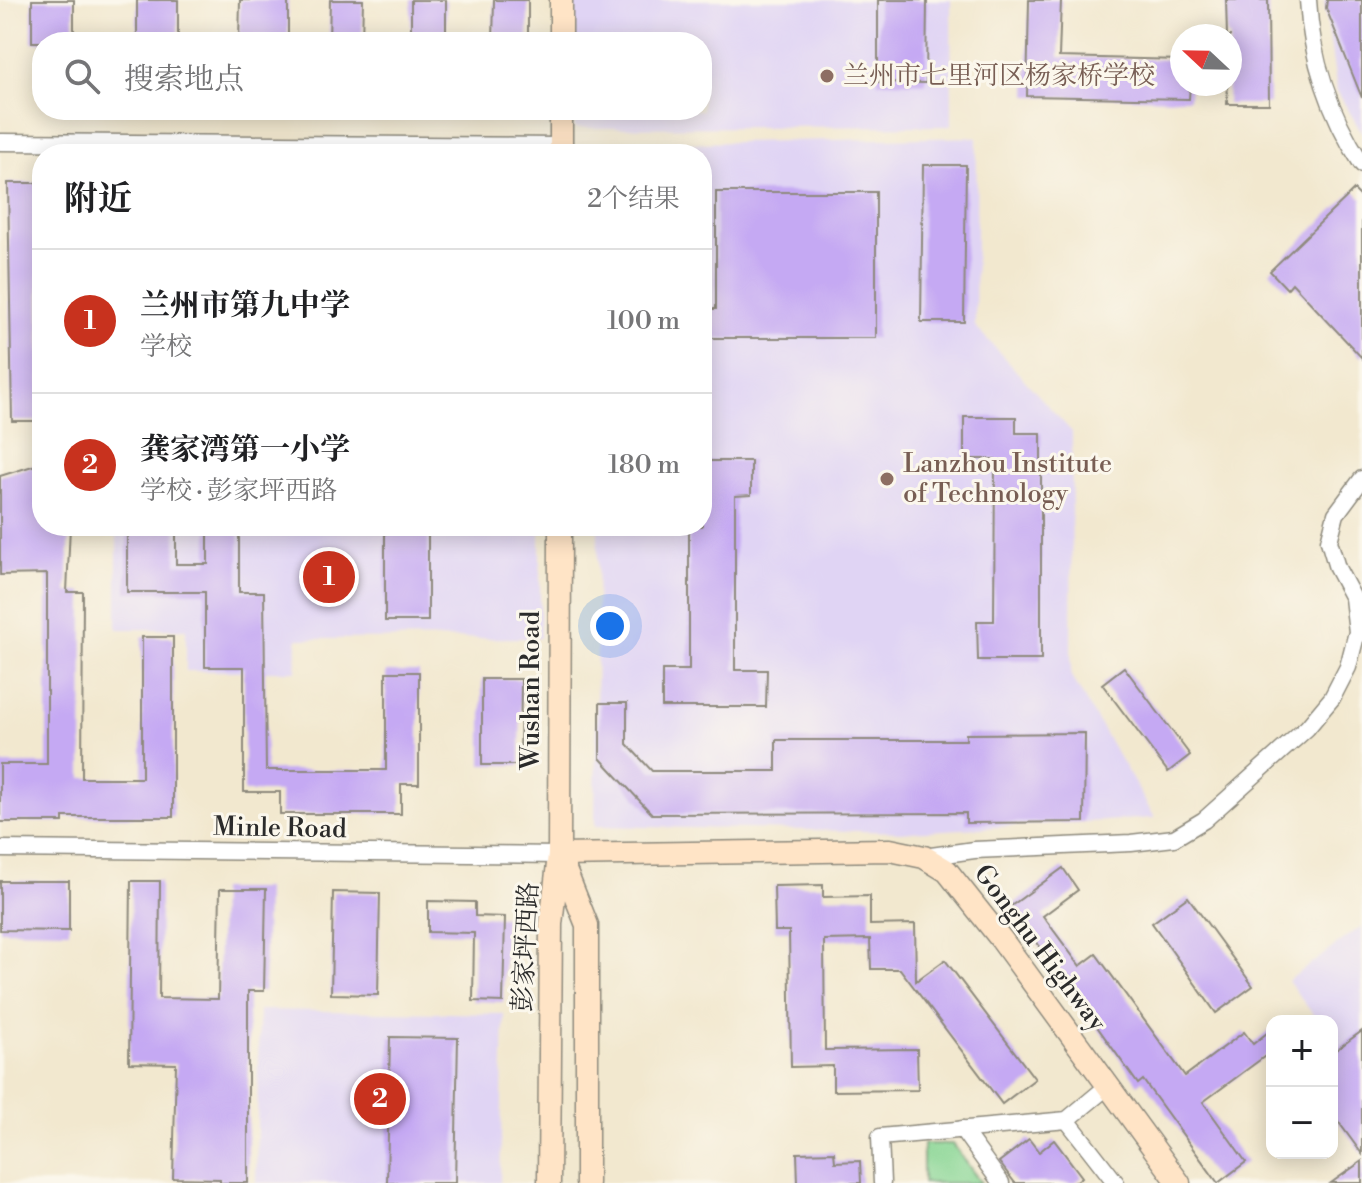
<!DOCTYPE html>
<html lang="zh">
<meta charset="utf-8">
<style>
:root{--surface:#fff;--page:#f2f2f2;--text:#202124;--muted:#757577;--line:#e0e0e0;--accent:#c8321e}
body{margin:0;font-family:"Libre Bodoni","Noto Serif SC",serif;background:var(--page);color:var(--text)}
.controls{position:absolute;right:24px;bottom:24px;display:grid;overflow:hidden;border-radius:16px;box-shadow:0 4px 20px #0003}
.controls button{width:72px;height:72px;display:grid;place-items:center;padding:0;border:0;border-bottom:2px solid var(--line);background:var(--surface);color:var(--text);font:40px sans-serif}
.compass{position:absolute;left:1170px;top:24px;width:72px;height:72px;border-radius:50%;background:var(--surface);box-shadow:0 4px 20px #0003;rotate:292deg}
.you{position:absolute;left:610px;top:626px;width:28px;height:28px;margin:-20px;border:6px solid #fff;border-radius:50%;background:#1a73e8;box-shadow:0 0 0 12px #1a73e833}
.badge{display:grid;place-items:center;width:52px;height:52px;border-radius:50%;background:var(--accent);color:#fff;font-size:26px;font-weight:700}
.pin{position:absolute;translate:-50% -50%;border:4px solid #fff;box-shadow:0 2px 8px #0006}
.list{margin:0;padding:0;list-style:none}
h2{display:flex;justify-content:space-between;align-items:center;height:104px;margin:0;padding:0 32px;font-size:34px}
h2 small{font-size:26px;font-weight:400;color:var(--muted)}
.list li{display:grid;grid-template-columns:52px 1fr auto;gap:24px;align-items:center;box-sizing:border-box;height:144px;padding:0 32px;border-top:2px solid var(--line)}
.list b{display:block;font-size:30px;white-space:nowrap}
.list p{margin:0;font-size:26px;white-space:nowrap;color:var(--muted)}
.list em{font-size:26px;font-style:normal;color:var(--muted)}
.icon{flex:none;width:44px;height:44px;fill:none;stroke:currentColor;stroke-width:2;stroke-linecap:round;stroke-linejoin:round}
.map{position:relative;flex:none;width:1362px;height:1183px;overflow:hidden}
.search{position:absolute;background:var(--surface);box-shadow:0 4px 20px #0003;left:32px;top:32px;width:680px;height:88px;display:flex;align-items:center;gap:20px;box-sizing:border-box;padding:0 28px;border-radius:32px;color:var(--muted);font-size:30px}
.panel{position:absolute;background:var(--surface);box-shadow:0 4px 20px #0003;left:32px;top:144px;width:680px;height:392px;border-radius:32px}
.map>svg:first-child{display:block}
.built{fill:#e0d4f4}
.green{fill:#89d694;stroke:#5a8060;stroke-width:2}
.building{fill:#c5a9f3}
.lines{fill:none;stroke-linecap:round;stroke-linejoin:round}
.street-casing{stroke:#8e8a7d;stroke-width:19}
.secondary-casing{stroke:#8e8a7d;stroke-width:25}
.street{stroke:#fff;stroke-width:16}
.secondary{stroke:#ffe4c6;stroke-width:22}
.education-dot{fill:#8d6e63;stroke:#fbf7ec;stroke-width:3}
.labels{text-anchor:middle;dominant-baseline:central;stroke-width:6;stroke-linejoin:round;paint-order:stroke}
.education-label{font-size:26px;fill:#785e54;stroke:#fbf7ec;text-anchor:start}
.street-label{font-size:26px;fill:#2b2b2b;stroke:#fbf7ec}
</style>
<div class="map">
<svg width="1362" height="1183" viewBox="0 0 1362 1183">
<rect width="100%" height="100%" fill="#fbf7ec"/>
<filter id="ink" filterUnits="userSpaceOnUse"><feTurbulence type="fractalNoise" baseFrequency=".0125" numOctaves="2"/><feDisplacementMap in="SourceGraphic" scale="16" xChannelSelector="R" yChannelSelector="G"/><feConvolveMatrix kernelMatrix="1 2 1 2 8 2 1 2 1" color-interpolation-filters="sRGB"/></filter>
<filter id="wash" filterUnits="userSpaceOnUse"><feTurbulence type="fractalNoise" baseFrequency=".006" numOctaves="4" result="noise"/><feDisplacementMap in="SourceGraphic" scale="32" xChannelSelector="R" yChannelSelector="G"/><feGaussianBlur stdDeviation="1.8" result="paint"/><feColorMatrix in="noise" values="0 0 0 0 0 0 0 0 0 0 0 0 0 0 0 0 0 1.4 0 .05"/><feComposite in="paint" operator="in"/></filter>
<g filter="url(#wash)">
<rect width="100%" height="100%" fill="#f2e8cf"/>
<g class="built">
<polygon points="574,0 951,0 952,126 575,128 575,110 702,110 702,42 575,42"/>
<polygon points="1324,0 1362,0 1362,133 1337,91"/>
<polygon points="977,137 975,326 1072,432 1071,676 1155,818 909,832 595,826 598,526 702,526 702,154 602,154 602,145"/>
<polygon points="117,526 540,526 540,638 297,639 296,671 186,671 186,629 117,629"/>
<polygon points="1362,926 1362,1081 1332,1040 1332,1021 1318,1021 1288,981"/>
<polygon points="259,1010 504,1014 500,1183 256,1183"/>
</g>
<polygon class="green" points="923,1144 953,1144 981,1183 923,1183"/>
<g id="blocks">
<g class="building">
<rect x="32" y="0" width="42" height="42"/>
<rect x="137" y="0" width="41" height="42"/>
<polygon points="240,0 288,0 288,42 239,42"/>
<polygon points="330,0 363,0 362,42 329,42"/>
<rect x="411" y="0" width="35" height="42"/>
<polygon points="494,0 528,0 528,42 493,42"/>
<polygon points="878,0 927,0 926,83 878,82"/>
<polygon points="1029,0 1061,0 1059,57 1182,60 1182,84 1190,84 1189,99 1027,96"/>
<polygon points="1226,0 1268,0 1269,104 1227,104 1230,36 1227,36"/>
<polygon points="1327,0 1362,0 1362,98 1326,8"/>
<polygon points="923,165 966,165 964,322 921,322"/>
<polygon points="8,183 37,183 41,421 12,421"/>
<polygon points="1354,190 1362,198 1362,358 1292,283 1287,289 1270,271"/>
<polygon points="716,192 876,192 876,338 704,338 704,309 716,309"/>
<polygon points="964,417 1016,417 1016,433 1041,433 1041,660 978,660 977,621 994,621 995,459 964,459"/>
<polygon points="702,461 751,461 751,495 735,496 735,670 767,670 766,707 662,707 662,670 689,670 689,526 702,526"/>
<polygon points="42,463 42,526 70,526 67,592 83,592 82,778 142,778 142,637 173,637 173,817 63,817 63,822 0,822 0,764 47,764 47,574 0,575 0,476"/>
<polygon points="127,526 176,526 176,564 208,564 208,526 239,526 239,592 264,592 266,770 386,770 386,672 419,672 419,784 401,784 401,814 280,814 280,792 244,792 244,667 205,667 205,592 127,592"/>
<rect x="385" y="526" width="43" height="95"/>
<polygon points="1124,667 1190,755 1168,772 1102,684"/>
<polygon points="482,679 521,679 520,765 482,765"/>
<polygon points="600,703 627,703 627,744 652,771 776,771 776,740 966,740 966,734 1085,733 1084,822 966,823 966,813 652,814 600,758"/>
<polygon points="1063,868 1078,890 1043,916 1080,966 1096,954 1185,1076 1244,1032 1253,1044 1272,1029 1272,1051 1203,1102 1246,1162 1218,1183 1143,1080 1138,1084 1011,906"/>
<polygon points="0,881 69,881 69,931 0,930"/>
<polygon points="131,881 160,881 159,998 218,999 220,889 266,889 264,991 248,991 248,1183 220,1183 220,1179 173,1178 176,1064 129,1063"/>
<polygon points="823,885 823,897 870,896 870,925 915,924 916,981 945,960 1035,1079 1002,1104 900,969 871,969 870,939 824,940 825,1050 917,1049 918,1090 833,1091 833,1066 791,1067 789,931 775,931 774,886"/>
<polygon points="333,892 380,893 378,995 331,994"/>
<polygon points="1188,897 1253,986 1216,1013 1152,923"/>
<polygon points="428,901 475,902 475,916 505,917 503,1002 473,1001 474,933 428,932"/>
<polygon points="1362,1031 1362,1154 1332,1113 1332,1053"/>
<polygon points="390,1037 458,1038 455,1183 387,1183"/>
<polygon points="1029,1139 1039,1152 1054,1140 1082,1177 1074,1183 1015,1183 999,1162"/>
<polygon points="834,1152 835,1162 860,1161 861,1183 798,1183 797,1153"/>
<polygon points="1362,1161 1362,1183 1331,1183"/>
</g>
</g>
</g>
<g filter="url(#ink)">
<use href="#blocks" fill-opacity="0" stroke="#8e8a7d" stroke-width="2"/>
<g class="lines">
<defs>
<g id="street">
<path d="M1308,0C1311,58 1330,115 1362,164"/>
<polyline points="0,142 561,146"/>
<polyline points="0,849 559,855"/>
<polyline points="924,857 974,850 1131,843 1174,838 1204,820 1307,728 1332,698 1348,667 1357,632 1353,598 1337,568 1329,541 1336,514 1362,479"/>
<polyline points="1067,1120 1116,1183"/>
<polyline points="962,1129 1001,1183"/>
<polyline points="882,1183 880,1137 1067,1120 1108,1086"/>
</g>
<g id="secondary">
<polyline points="561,0 561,42"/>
<polyline points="561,154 561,110"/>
<polyline points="559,855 890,850 924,857 947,871 1001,939 1179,1183"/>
<polyline points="561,860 587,925 587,1183"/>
<polyline points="549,1183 551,924 559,855 560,526"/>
</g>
</defs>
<use href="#street" class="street-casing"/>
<use href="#secondary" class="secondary-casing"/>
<use href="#street" class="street"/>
<use href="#secondary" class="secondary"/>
</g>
</g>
<g class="education-dot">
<circle cx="827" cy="76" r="8"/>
<circle cx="887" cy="479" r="8"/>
</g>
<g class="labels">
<g class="education-label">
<text x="843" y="76">兰州市七里河区杨家桥学校</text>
<text x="903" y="464">Lanzhou Institute<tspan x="903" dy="30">of Technology</tspan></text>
</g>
<g class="street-label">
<text transform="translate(531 690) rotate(-90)">Wushan Road</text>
<text transform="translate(280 828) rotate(1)">Minle Road</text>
<text transform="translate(526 947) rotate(-87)">彭家坪西路</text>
<text transform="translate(1040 948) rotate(53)">Gonghu Highway</text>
</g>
</g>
</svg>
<div class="controls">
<button>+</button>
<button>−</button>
</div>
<svg class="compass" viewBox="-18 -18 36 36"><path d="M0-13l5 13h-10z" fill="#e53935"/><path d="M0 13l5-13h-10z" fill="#757577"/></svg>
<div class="you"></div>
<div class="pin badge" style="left:329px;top:577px">1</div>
<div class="pin badge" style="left:380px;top:1099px">2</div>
<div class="search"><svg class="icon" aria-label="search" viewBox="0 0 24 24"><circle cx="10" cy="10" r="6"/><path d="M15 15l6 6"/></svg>搜索地点</div>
<section class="panel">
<h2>附近<small>2个结果</small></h2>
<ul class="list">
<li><span class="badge">1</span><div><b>兰州市第九中学</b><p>学校</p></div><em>100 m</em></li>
<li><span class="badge">2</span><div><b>龚家湾第一小学</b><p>学校 · 彭家坪西路</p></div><em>180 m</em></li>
</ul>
</section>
</div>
